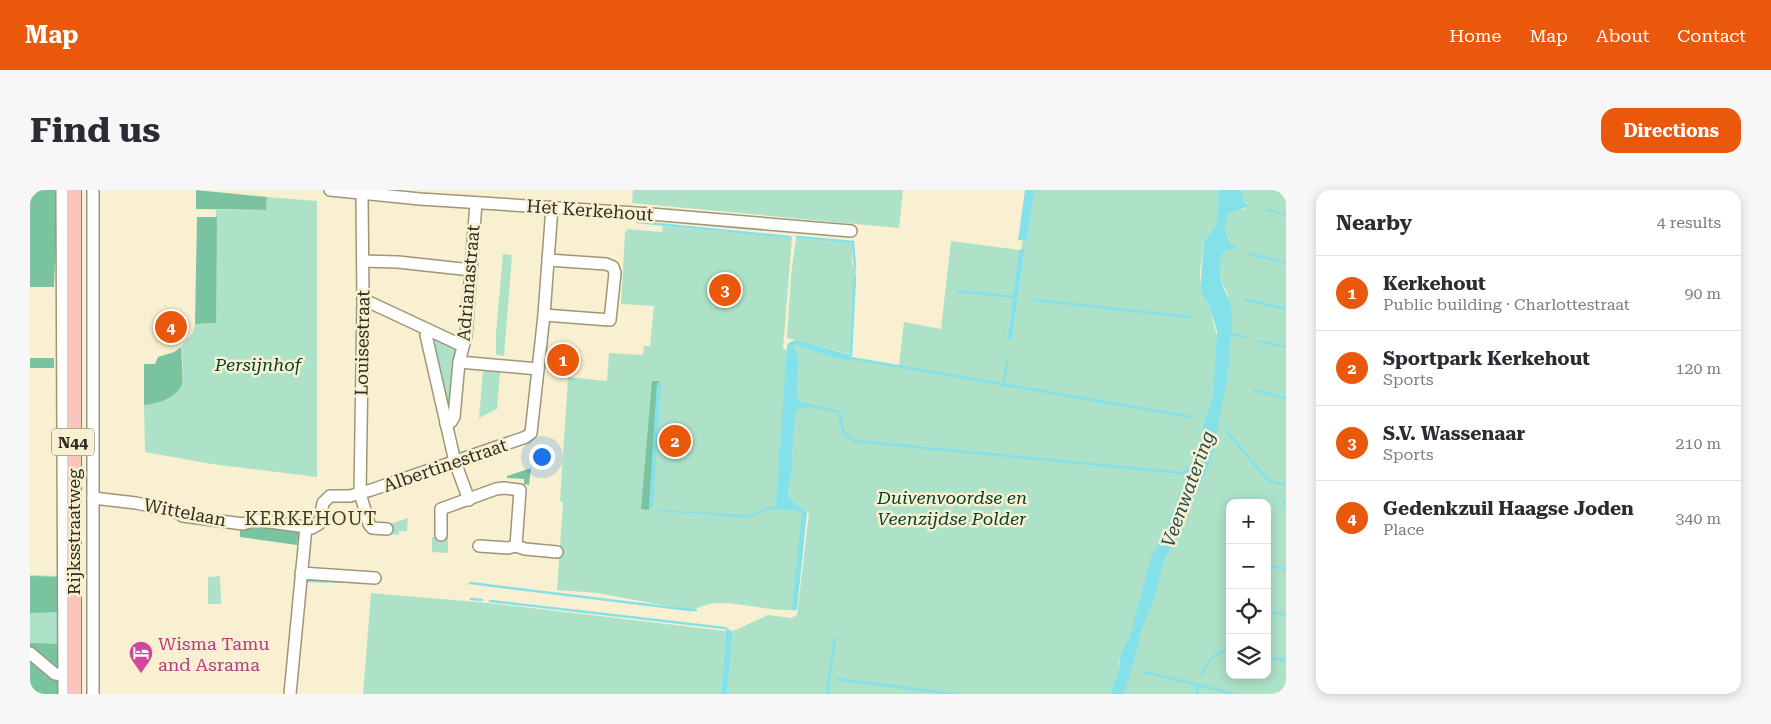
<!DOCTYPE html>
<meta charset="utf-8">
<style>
:root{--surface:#fff;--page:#f7f7f7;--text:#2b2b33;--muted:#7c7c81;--line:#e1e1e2;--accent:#ea580c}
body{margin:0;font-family:"Roboto Serif",serif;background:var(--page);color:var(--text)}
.controls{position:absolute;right:15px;bottom:15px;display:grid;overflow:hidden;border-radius:10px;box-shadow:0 2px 12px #0003}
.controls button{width:45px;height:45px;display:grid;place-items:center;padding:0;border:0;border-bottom:1px solid var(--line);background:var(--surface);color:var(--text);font:25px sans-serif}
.you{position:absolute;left:511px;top:266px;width:18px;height:18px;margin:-12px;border:4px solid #fff;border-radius:50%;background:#1a73e8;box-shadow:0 0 0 8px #1a73e833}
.badge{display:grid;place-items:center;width:32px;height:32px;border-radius:50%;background:var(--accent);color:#fff;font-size:16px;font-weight:700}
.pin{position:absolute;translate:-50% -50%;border:2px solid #fff;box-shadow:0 1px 5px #0006}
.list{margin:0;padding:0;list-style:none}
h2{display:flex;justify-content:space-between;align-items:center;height:65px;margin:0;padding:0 20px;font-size:21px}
h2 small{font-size:16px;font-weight:400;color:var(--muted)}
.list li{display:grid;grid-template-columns:32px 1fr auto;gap:15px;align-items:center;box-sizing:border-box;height:75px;padding:0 20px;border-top:1px solid var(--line)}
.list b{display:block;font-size:19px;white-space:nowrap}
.list p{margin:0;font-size:16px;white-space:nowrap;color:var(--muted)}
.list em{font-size:16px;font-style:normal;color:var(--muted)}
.icon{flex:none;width:28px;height:28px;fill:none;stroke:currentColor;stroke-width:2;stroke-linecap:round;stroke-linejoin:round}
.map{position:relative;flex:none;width:1256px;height:504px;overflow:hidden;border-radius:15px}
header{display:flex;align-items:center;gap:30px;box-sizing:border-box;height:70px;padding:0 25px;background:var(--accent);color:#fff}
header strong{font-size:24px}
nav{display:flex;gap:28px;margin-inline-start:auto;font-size:18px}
.intro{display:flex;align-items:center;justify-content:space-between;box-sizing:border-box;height:120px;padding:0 30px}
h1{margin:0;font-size:35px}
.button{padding:12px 22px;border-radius:15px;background:var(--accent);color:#fff;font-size:18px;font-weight:700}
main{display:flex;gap:30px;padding:0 30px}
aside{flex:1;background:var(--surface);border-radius:15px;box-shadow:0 2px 12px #0003}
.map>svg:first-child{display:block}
.green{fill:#ade2c9;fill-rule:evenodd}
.forest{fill:#79c3a1}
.water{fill:#85e1e9}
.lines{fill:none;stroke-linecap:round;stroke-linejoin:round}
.stream{stroke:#85e1e9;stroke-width:2.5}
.minor-casing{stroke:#9d9678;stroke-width:14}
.major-casing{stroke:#b07768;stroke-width:16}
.minor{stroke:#fff;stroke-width:11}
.major{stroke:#f9c5bc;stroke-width:14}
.labels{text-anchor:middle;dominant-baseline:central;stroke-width:5;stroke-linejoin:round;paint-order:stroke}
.shield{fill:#f8f0d0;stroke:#6c6856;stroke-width:1}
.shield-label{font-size:16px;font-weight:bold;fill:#302d21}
.street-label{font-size:18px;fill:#302d21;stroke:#f8f0d0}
.park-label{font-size:18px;font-style:italic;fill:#00422c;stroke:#f8f0d0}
.hotel-label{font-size:18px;fill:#b23c85;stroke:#f8f0d0;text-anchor:start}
.water-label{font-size:19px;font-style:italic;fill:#224c50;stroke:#f8f0d0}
.neighbourhood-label{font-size:19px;letter-spacing:1px;fill:#433d22;stroke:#f8f0d0}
</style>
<header>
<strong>Map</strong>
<nav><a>Home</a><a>Map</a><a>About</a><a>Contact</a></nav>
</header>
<div class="intro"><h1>Find us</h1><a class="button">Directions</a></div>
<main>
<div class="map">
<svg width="1256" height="504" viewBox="0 0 1256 504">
<rect width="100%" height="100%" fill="#f8f0d0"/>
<g class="green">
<polygon points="603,0 873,0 869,38 602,13"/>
<path d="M1005,0H1189L1188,28L1187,33L1174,52L1170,81V98L1174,108L1178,113L1187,146L1183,206L1176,230L1184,231L1202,132L1197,102L1190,89V72L1194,62L1200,59H1207C1198,51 1189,31 1201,22L1214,19L1219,15L1213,10L1211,0H1256V504H1089L1100,469L1089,471L1088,482L1080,504H697L703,441L738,425L761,428L767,425L779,323H777C772,315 761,314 758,303L763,275L762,266L766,222L770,219L781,217L782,214L771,212L767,208L769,170L764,156L766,154L798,165L799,163L869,176L874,132L911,139L921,51L989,60L977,149L982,150L995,59H991L993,51H997ZM1200,313H1237V485H1200Z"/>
<path d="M237,7L287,11V287L182,274L115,262L114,215C127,214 151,206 153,190C154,180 152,168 151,157L163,142L165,134L186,133V20H236Z"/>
<path d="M633,36L762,48L753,158L763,165L753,310L773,319L764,420C739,421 714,413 689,413C678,413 670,418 659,420L567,403L527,400L533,313L530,311L538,187L577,191L579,163L613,165L614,156H620L624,116L591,114L595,42L598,39L632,42Z"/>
<polygon points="766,48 820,53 823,55 822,75 826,78 820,164 757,148 761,86"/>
<polygon points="473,64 482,65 474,166 466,165 466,143"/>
<polygon points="405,150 422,157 425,160 420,220 414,219 403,152"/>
<polygon points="453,181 470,182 467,219 449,228"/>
<polygon points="378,328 377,341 369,341 369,345 357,344 356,335"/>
<polygon points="402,347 418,347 418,363 402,362"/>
<polygon points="0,385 29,386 32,504 0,504"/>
<polygon points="190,386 191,414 178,414 178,387"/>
<polygon points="341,403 458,413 696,441 691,504 333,504"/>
</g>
<g class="forest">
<polygon points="0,0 28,0 24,97 0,97"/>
<polygon points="166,0 237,7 236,20 166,19"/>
<polygon points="167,27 187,27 186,133 165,134"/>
<path d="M151,157C151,165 154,188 152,194C147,208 127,214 114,215V174H125L128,167L144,162Z"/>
<rect x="0" y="168" width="24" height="10"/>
<polygon points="622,191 630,191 627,195 619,320 611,319"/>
<polygon points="501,278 499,295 494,294 494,289 477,288 477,286"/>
<polygon points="221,335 269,340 267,355 210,347 210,339"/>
<polygon points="0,386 28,387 29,422 0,423"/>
<polygon points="0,453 30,454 31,504 0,504"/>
</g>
<g class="water">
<polygon points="995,0 1005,0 997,51 988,50"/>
<path d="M1189,0H1211L1213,10L1219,16L1198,24C1192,37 1197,51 1208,59H1200L1194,62L1190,72V89L1201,115L1202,132L1197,190L1183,262L1178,278L1157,323L1154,332L1134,370L1125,406L1110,444L1106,464L1094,504H1080L1088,482L1091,464L1100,447L1121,367L1135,341L1153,295L1154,287L1151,283L1159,277L1168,262L1174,233L1183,206L1187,141L1178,113L1174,108L1170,98L1174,52L1187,33Z"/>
<polygon points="995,58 982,150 977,149 989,60"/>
<path d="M766,150L821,165L820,170L806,168L766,155L764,156L769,169L767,208L771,212L782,214L781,217L770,219L766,222L762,266L763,275L758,303C761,314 772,315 777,323L767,419L764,421L762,419L772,321L742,319L716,328L658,323L628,322L630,320L719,325L746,315L757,155L760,152Z"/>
<polygon points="629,193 631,194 623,317 619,318 627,195"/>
<polygon points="696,441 703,441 697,504 691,504"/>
</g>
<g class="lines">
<g class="stream">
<polyline points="1238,20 1256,25"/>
<polyline points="607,32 760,47"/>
<polyline points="767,47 823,52 825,77"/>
<polyline points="1220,64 1256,73"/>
<polyline points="927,101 983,107"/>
<polyline points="1214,109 1256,119"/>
<polyline points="1005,110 1160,127"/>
<polyline points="1200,144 1215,147"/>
<polyline points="1228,151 1256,157"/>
<polyline points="821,165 825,86"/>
<polyline points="821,168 1161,227"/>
<polyline points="974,194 977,172"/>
<polyline points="1224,200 1256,208"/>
<path d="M782,216L809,222C811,233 812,247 825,251L1151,283"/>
<polyline points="1196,241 1239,291 1256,295"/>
<polyline points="1252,309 1256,316"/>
<polyline points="1237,375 1256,380"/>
<polyline points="276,391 326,392"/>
<polyline points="440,393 660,420 666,420"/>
<polyline points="441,409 452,410"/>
<polyline points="460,411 695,438 699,441"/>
<polyline points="1237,421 1256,425"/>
<polyline points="1237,467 1256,471"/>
<polyline points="1115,482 1168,495 1167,504"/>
<path d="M1172,484C1177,470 1185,464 1198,459L1200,434"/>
<polyline points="806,489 924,504"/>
<polyline points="1168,495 1205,504"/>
<polyline points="797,504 805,448"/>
</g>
<defs>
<g id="minor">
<polyline points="32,0 34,504"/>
<polyline points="300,0 390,9 621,24 821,41"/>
<polyline points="332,4 333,112 330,303 339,334 342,338 357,339"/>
<polyline points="333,71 368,72 441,80"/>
<polyline points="333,112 341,113 433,156"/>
<polyline points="514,125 580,130 585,83 583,77 576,74 518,70"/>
<polyline points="398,140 396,145 425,272 439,310"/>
<polyline points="429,172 508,179"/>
<polyline points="416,234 421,232 424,227 429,172 436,146 446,13"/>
<polyline points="63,308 106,313 145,321 153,326 213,334 225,330 276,337"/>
<polyline points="411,345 411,319 466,299 474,298 490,300 486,356"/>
<polyline points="449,356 478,358 486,356 495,359 527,362"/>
<polyline points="271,383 345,388"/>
<polyline points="0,463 25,484 34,485"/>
<polyline points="63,504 63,0"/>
<polyline points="260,504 276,337 282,338 289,334 293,313 300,306 320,306 341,300 496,247 501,243 514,125 522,17"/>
</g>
<polyline id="major" points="44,504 44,0"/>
</defs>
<use href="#minor" class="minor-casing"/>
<use href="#major" class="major-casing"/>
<use href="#minor" class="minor"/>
<use href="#major" class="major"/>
</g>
<defs>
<symbol id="hotel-pin" viewBox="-11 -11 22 30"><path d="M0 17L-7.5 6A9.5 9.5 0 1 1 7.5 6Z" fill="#d1479c" stroke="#f8f0d0"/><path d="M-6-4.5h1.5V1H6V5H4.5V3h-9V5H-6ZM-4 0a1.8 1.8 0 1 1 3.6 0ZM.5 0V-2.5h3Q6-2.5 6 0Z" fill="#fff"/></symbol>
</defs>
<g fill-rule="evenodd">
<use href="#hotel-pin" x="97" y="449" width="28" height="38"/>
</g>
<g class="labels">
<rect class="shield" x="22" y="238.5" width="42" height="27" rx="4"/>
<g class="shield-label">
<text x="43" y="252">N44</text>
</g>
<g class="street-label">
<text transform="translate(560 20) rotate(4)">Het Kerkehout</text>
<text transform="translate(438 93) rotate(-85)">Adrianastraat</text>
<text transform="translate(332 153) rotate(-89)">Louisestraat</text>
<text transform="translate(415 275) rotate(-19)">Albertinestraat</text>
<text transform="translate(155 322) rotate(11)">Wittelaan</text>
<text transform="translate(43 342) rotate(-90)">Rijksstraatweg</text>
</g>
<g class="park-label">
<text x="228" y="174">Persijnhof</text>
<text x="922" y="307">Duivenvoordse en<tspan x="922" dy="21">Veenzijdse Polder</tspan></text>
</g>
<g class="hotel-label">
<text x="128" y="453">Wisma Tamu<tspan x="128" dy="21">and Asrama</tspan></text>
</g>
<g class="water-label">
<text transform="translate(1158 299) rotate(-70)">Veenwatering</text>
</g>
<g class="neighbourhood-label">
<text x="281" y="328">KERKEHOUT</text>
</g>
</g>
</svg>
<div class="controls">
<button>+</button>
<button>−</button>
<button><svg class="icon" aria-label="locate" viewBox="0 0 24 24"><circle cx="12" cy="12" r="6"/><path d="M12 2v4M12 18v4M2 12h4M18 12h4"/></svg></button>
<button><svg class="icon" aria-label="layers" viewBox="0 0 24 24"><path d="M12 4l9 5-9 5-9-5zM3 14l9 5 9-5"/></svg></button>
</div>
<div class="you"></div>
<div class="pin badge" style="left:533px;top:170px">1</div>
<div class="pin badge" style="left:645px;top:251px">2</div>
<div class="pin badge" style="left:695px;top:100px">3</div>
<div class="pin badge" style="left:141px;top:137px">4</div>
</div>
<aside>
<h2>Nearby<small>4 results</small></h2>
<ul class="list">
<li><span class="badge">1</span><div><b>Kerkehout</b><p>Public building · Charlottestraat</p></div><em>90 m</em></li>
<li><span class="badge">2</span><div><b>Sportpark Kerkehout</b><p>Sports</p></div><em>120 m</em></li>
<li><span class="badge">3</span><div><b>S.V. Wassenaar</b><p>Sports</p></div><em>210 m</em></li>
<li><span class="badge">4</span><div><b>Gedenkzuil Haagse Joden</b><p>Place</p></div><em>340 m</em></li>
</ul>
</aside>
</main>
